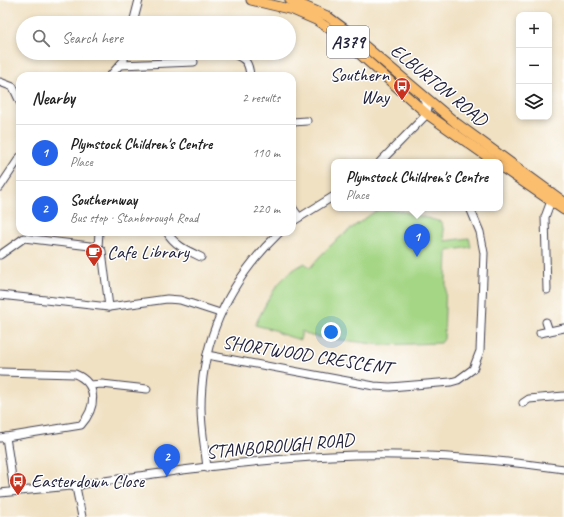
<!DOCTYPE html>
<meta charset="utf-8">
<style>
:root{--surface:#fff;--page:#f6f6f6;--text:#222;--muted:#767676;--line:#e0e0e0;--accent:#2563eb}
body{margin:0;font-family:Caveat,sans-serif;background:var(--page);color:var(--text)}
.controls{position:absolute;right:12px;top:12px;display:grid;overflow:hidden;border-radius:8px;box-shadow:0 2px 6px #0003}
.controls button{width:36px;height:36px;display:grid;place-items:center;padding:0;border:0;border-bottom:1px solid var(--line);background:var(--surface);color:var(--text);font:20px sans-serif}
.you{position:absolute;left:331px;top:332px;width:14px;height:14px;margin:-10px;border:3px solid #fff;border-radius:50%;background:#1a73e8;box-shadow:0 0 0 6px #1a73e833}
.badge{display:grid;place-items:center;width:26px;height:26px;border-radius:50%;background:var(--accent);color:#fff;font-size:13px;font-weight:700}
.pin{position:absolute;translate:-50% -33px;filter:drop-shadow(0 1px 2px #0008)}
.pin::after{content:'';position:absolute;top:21px;width:14px;height:12px;background:inherit;clip-path:polygon(0 0,100% 0,50% 100%)}
.popup{position:absolute;left:331px;top:159px;width:172px;height:52px;box-sizing:border-box;display:grid;place-content:center;border-radius:8px;background:var(--surface);filter:drop-shadow(0 1px 3px #0005);font-size:13px;white-space:nowrap;color:var(--muted)}
.popup b{font-size:15px;color:var(--text)}
.popup::after{content:'';position:absolute;left:50%;top:100%;margin-left:-8px;border:8px solid transparent;border-top-color:var(--surface)}
.list{margin:0;padding:0;list-style:none}
h2{display:flex;justify-content:space-between;align-items:center;height:52px;margin:0;padding:0 16px;font-size:17px}
h2 small{font-size:13px;font-weight:400;color:var(--muted)}
.list li{display:grid;grid-template-columns:26px 1fr auto;gap:12px;align-items:center;box-sizing:border-box;height:56px;padding:0 16px;border-top:1px solid var(--line)}
.list b{display:block;font-size:15px;white-space:nowrap}
.list p{margin:0;font-size:13px;white-space:nowrap;color:var(--muted)}
.list em{font-size:13px;font-style:normal;color:var(--muted)}
.icon{flex:none;width:22px;height:22px;fill:none;stroke:currentColor;stroke-width:2;stroke-linecap:round;stroke-linejoin:round}
.map{position:relative;flex:none;width:564px;height:517px;overflow:hidden}
.search{position:absolute;background:var(--surface);box-shadow:0 2px 6px #0003;left:16px;top:16px;width:280px;height:44px;display:flex;align-items:center;gap:10px;box-sizing:border-box;padding:0 14px;border-radius:22px;color:var(--muted);font-size:15px}
.panel{position:absolute;background:var(--surface);box-shadow:0 2px 6px #0003;left:16px;top:72px;width:280px;height:164px;border-radius:12px}
.map>svg:first-child{display:block}
.green{fill:#a5d685;stroke:#647c60}
.lines{fill:none;stroke-linecap:round;stroke-linejoin:round}
.minor-casing{stroke:#413f4f;stroke-width:9}
.major-casing{stroke:#413f4f;stroke-width:11}
.minor{stroke:#fff;stroke-width:7}
.major{stroke:#fbbe6e;stroke-width:9}
.labels{text-anchor:middle;dominant-baseline:central;stroke-width:3;stroke-linejoin:round;paint-order:stroke}
.shield{fill:#fff;stroke:#646476;stroke-width:1}
.shield-label{font-size:18px;font-weight:bold;fill:#22223b}
.poi-label{font-size:19px;fill:#22223b;stroke:#fff;text-anchor:start}
.street-label{font-size:19px;fill:#22223b;stroke:#fff}
</style>
<div class="map">
<svg width="564" height="517" viewBox="0 0 564 517">
<rect width="100%" height="100%" fill="#fff"/>
<filter id="ink" filterUnits="userSpaceOnUse"><feTurbulence type="fractalNoise" baseFrequency=".025" numOctaves="2"/><feDisplacementMap in="SourceGraphic" scale="8" xChannelSelector="R" yChannelSelector="G"/><feConvolveMatrix kernelMatrix="1 2 1 2 8 2 1 2 1" color-interpolation-filters="sRGB"/></filter>
<filter id="wash" filterUnits="userSpaceOnUse"><feTurbulence type="fractalNoise" baseFrequency=".012" numOctaves="4" result="noise"/><feDisplacementMap in="SourceGraphic" scale="16" xChannelSelector="R" yChannelSelector="G"/><feGaussianBlur stdDeviation="0.9" result="paint"/><feColorMatrix in="noise" values="0 0 0 0 0 0 0 0 0 0 0 0 0 0 0 0 0 1.4 0 .05"/><feComposite in="paint" operator="in"/></filter>
<g filter="url(#wash)">
<rect width="100%" height="100%" fill="#f0e1c3"/>
<path class="green" d="M380,208L398,210L442,222L445,241L469,238L471,247L447,251L444,339L441,343L382,345L311,336L302,331L300,340L278,333V331L255,325C269,298 277,277 305,263L310,268C329,243 354,226 380,208Z"/>
</g>
<g filter="url(#ink)">
<g class="lines">
<defs>
<g id="minor">
<polyline points="133,23 139,0"/>
<path d="M234,54C246,59 249,63 250,76"/>
<polyline points="120,65 194,62"/>
<polyline points="110,76 124,60 125,53"/>
<polyline points="0,82 13,87 20,102"/>
<polyline points="292,122 307,121"/>
<polyline points="380,162 427,114 428,107 422,97"/>
<polyline points="0,187 20,157"/>
<polyline points="292,207 299,217"/>
<polyline points="292,222 334,196"/>
<path d="M167,232C174,245 188,251 201,257"/>
<polyline points="98,247 102,251 109,307"/>
<polyline points="98,247 99,232"/>
<polyline points="0,255 24,238 98,247"/>
<polyline points="547,290 545,217 551,201"/>
<polyline points="0,295 109,307 167,299 180,300 220,313"/>
<polyline points="546,322 549,331"/>
<polyline points="540,333 564,328"/>
<polyline points="207,355 374,386 390,387 451,382 458,380 473,369 480,351 484,253 480,232 470,208"/>
<path d="M0,372L75,374C99,384 96,408 81,425L0,438"/>
<polyline points="90,385 102,384 147,389"/>
<polyline points="523,403 529,399 564,396"/>
<polyline points="6,437 14,491"/>
<path d="M207,468C205,448 201,428 201,408C201,337 230,280 280,232"/>
<polyline points="76,487 82,517"/>
<path d="M0,493L70,486L76,487L84,484C165,472 248,460 331,456C409,452 487,458 564,469"/>
</g>
<g id="major">
<polyline points="251,0 293,10 316,20 336,33 427,114 495,162"/>
<polyline points="290,0 327,16 346,30 456,123 564,202"/>
<polyline points="500,166 564,210"/>
</g>
</defs>
<use href="#minor" class="minor-casing"/>
<use href="#major" class="major-casing"/>
<use href="#minor" class="minor"/>
<use href="#major" class="major"/>
</g>
</g>
<defs>
<symbol id="bus-pin" viewBox="-11 -11 22 30"><path d="M0 17L-7.5 6A9.5 9.5 0 1 1 7.5 6Z" fill="#c8321e" stroke="#fff"/><path d="M-5-6H5V4H4V6H2V4H-2V6H-4V4H-5ZM-3.5-4V0h7V-4ZM-3.5 1.2v1.5H-2V1.2ZM2 1.2v1.5H3.5V1.2Z" fill="#fff"/></symbol>
<symbol id="cafe-pin" viewBox="-11 -11 22 30"><path d="M0 17L-7.5 6A9.5 9.5 0 1 1 7.5 6Z" fill="#c8321e" stroke="#fff"/><path d="M-5.5-4.5H6V0H3Q3 3.5 0 3.5H-2.5Q-5.5 3.5-5.5 0ZM3-3.2v2h1.7v-2ZM-6 4.5H4V6H-6Z" fill="#fff"/></symbol>
</defs>
<g fill-rule="evenodd">
<use href="#bus-pin" x="392" y="76" width="20" height="27"/>
<use href="#cafe-pin" x="84" y="242" width="20" height="27"/>
<use href="#bus-pin" x="8" y="471" width="20" height="27"/>
</g>
<g class="labels">
<rect class="shield" x="327" y="26" width="42" height="32" rx="3"/>
<g class="shield-label">
<text x="348" y="42">A379</text>
</g>
<g class="poi-label">
<text x="389" y="75" text-anchor="end">Southern<tspan x="389" dy="22">Way</tspan></text>
<text x="107" y="252">Cafe Library</text>
<text x="31" y="481">Easterdown Close</text>
</g>
<g class="street-label">
<text transform="translate(439 85) rotate(39)">ELBURTON ROAD</text>
<text transform="translate(307 355) rotate(9)">SHORTWOOD CRESCENT</text>
<text transform="translate(280 446) rotate(-5)">STANBOROUGH ROAD</text>
</g>
</g>
</svg>
<div class="controls">
<button>+</button>
<button>−</button>
<button><svg class="icon" aria-label="layers" viewBox="0 0 24 24"><path d="M12 4l9 5-9 5-9-5zM3 14l9 5 9-5"/></svg></button>
</div>
<div class="you"></div>
<div class="pin badge" style="left:417px;top:257px">1</div>
<div class="popup"><b>Plymstock Children's Centre</b>Place</div>
<div class="pin badge" style="left:167px;top:477px">2</div>
<div class="search"><svg class="icon" aria-label="search" viewBox="0 0 24 24"><circle cx="10" cy="10" r="6"/><path d="M15 15l6 6"/></svg>Search here</div>
<section class="panel">
<h2>Nearby<small>2 results</small></h2>
<ul class="list">
<li><span class="badge">1</span><div><b>Plymstock Children's Centre</b><p>Place</p></div><em>110 m</em></li>
<li><span class="badge">2</span><div><b>Southernway</b><p>Bus stop · Stanborough Road</p></div><em>220 m</em></li>
</ul>
</section>
</div>
